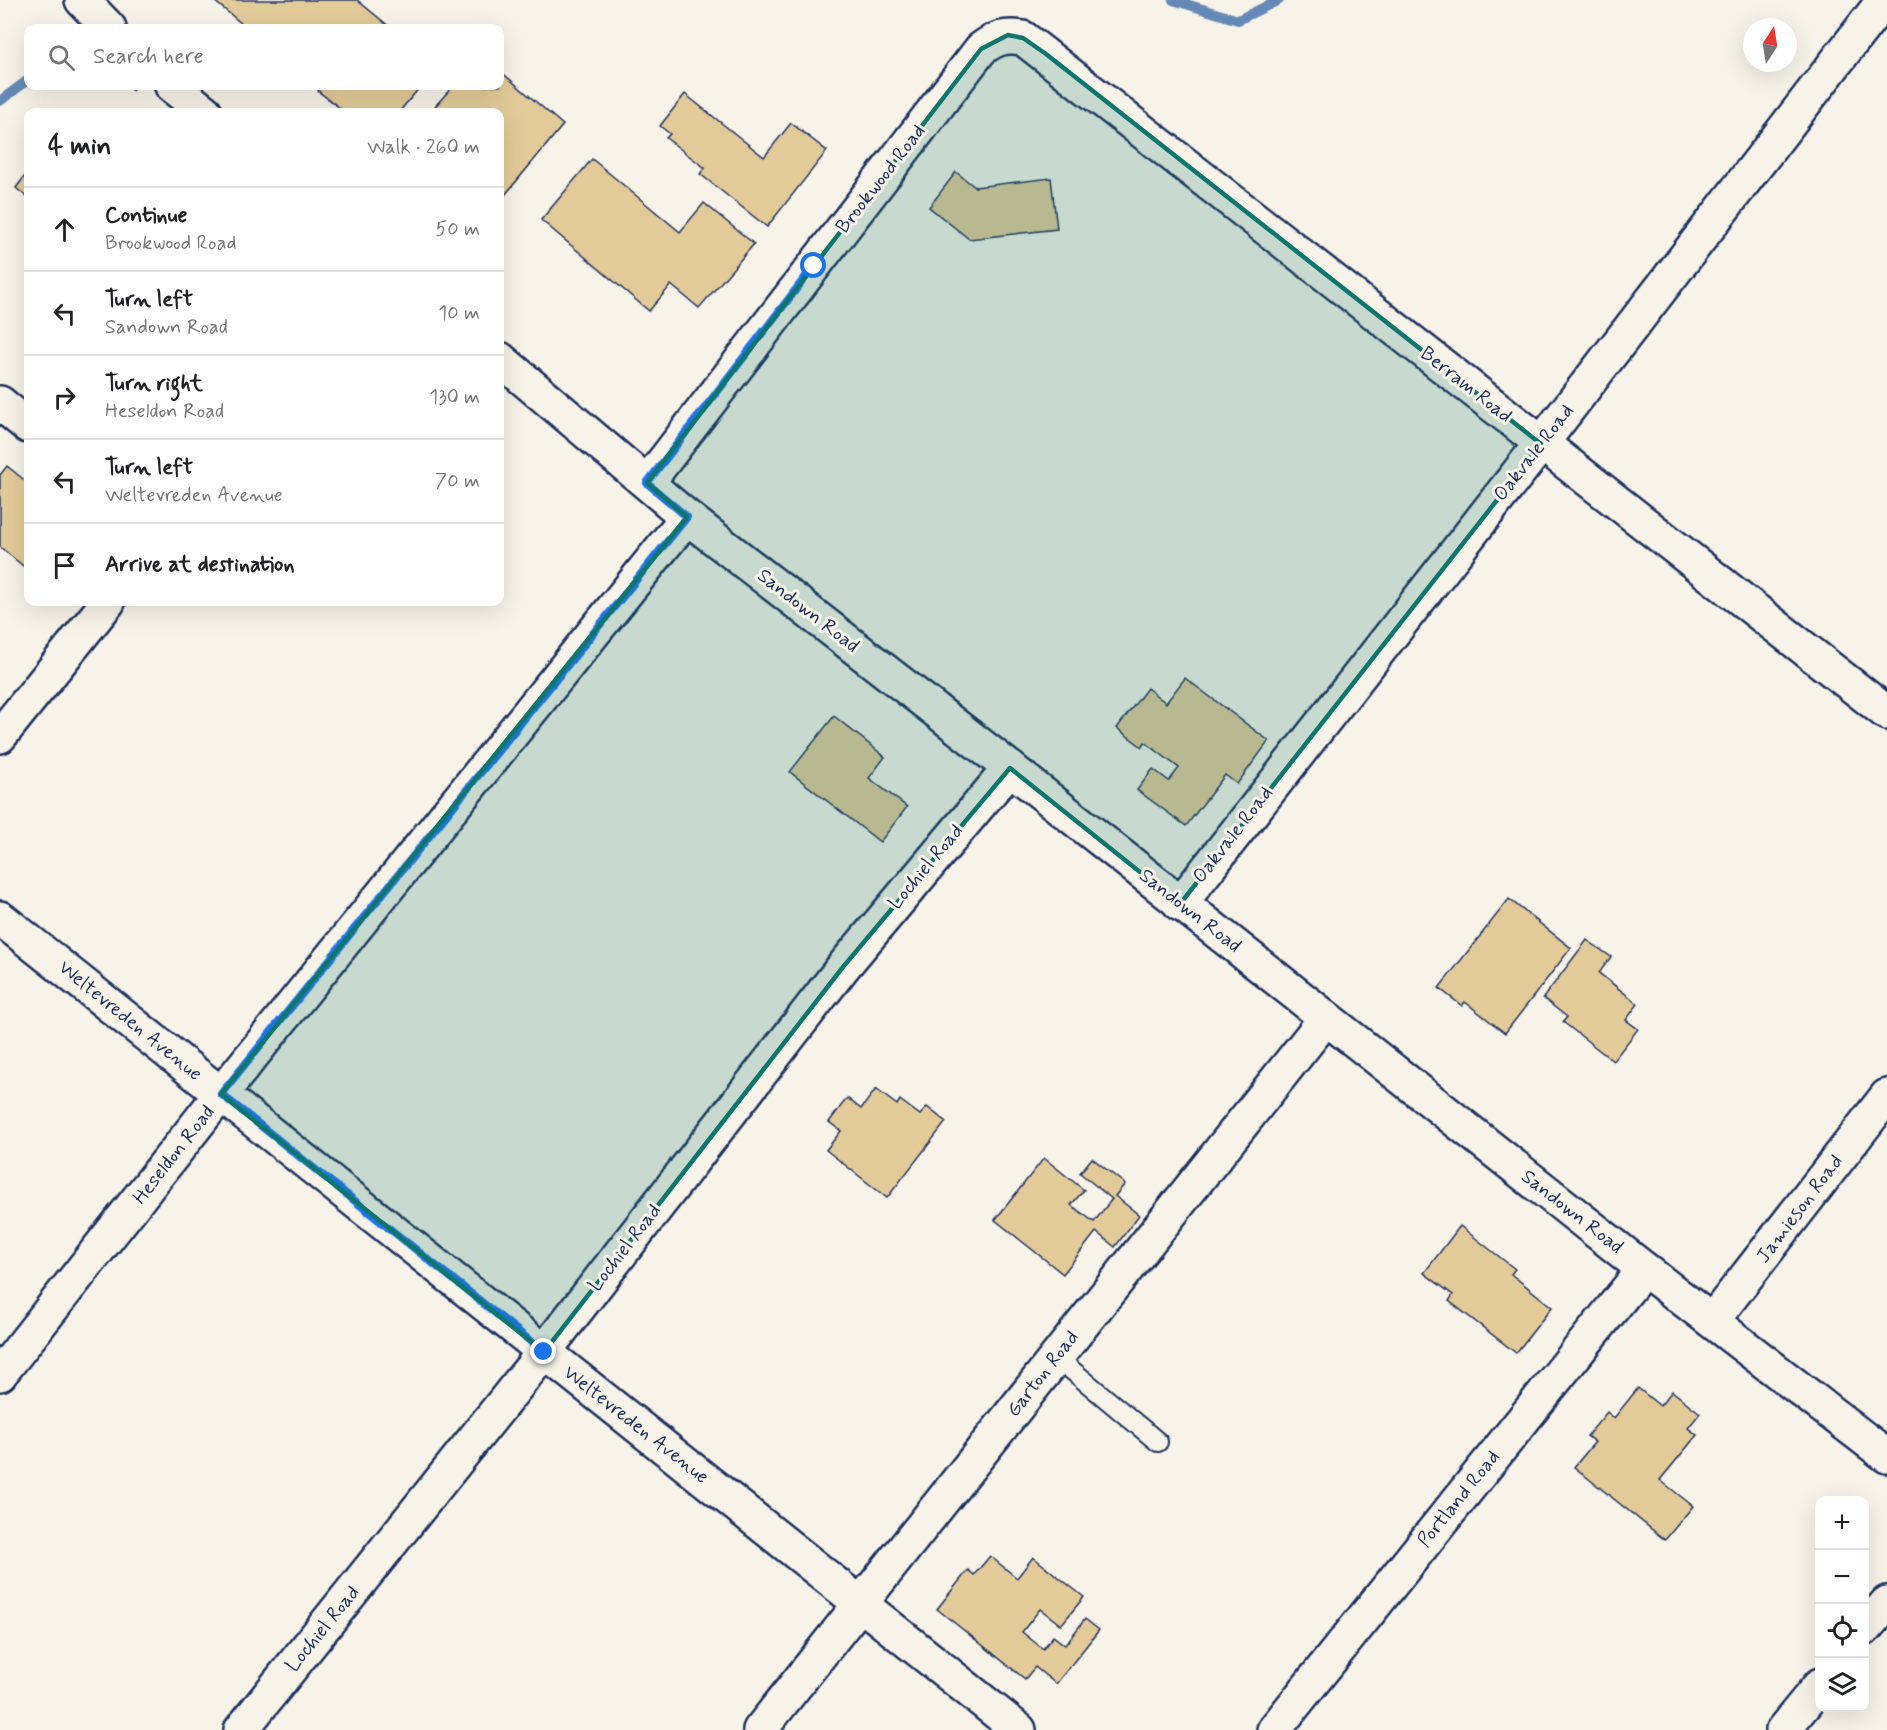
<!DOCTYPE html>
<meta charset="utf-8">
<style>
:root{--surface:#fff;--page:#f2f2f2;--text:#202124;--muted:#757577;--line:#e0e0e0}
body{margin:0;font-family:Mynerve,sans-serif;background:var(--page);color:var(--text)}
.controls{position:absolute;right:18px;bottom:18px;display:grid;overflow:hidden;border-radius:12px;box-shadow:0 6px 24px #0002}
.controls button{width:54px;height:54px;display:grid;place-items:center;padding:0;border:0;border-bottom:2px solid var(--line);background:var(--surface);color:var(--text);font:30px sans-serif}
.compass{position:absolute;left:1743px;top:18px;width:54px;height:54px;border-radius:50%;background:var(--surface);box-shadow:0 6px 24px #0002;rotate:12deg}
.stop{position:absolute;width:18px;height:18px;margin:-14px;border:4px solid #1a73e8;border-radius:50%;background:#fff}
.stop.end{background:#1a73e8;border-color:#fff;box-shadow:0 2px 6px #0008}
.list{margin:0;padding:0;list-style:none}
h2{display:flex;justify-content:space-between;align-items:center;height:78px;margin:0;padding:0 24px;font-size:26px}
h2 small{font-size:20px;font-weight:400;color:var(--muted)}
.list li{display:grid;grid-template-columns:39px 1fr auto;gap:18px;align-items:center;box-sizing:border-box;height:84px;padding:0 24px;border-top:2px solid var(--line)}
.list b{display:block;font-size:22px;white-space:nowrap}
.list p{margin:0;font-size:20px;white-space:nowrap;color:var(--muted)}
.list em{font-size:20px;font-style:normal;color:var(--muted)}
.icon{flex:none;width:33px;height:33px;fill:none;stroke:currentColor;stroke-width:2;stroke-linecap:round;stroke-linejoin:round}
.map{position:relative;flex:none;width:1887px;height:1730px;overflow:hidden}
.search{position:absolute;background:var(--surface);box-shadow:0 6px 24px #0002;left:24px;top:24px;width:480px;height:66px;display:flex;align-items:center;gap:15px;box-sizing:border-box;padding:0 21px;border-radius:12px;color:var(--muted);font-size:22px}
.panel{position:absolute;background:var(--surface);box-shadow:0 6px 24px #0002;left:24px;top:108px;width:480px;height:498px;border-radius:12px}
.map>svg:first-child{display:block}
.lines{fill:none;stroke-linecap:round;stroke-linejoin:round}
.stream{stroke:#6589b7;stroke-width:10}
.building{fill:#e3ca99;stroke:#1b2f5e;stroke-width:1.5}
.lane-casing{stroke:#1b2f5e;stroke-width:22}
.street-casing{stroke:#1b2f5e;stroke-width:38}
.secondary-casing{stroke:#1b2f5e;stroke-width:38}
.path{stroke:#1b2f5e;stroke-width:4;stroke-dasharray:6 4.5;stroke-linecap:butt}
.lane{stroke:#f7f3e8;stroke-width:18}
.street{stroke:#f7f3e8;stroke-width:33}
.secondary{stroke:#f7f3e8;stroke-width:33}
.route{stroke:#1a73e8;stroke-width:8}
.marked{fill:#0f766e;fill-opacity:0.2;stroke:#0f766e;stroke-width:4.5;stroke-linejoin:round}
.labels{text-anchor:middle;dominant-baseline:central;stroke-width:6;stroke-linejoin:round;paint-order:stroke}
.street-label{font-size:20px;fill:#1b2f5e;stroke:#f7f3e8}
</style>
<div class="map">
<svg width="1887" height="1730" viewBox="0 0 1887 1730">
<rect width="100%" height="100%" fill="#f7f3e8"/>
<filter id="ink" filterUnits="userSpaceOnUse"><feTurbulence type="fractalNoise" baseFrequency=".0167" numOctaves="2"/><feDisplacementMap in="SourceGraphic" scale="12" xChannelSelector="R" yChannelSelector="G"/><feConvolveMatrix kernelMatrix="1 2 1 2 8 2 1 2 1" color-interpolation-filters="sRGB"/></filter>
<g filter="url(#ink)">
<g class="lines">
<g class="stream">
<polyline points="1173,0 1238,20 1279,0"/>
<polyline points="0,101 28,80"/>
</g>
</g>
<g class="building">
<polygon points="213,0 357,0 391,28 247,28"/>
<polygon points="500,71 563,125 500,201 500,112 430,112 453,86 500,86"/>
<polygon points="322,86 421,86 399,112 345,112 318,91"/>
<polygon points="685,94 764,157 791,123 827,151 767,227 700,174 705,168 666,138 670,134 660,126"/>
<polygon points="592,159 680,232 704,203 754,244 699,308 671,285 649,311 541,220"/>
<polygon points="28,172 28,198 16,188"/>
<polygon points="956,172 975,187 1051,178 1057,229 969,239 929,207"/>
<polygon points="7,466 28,483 28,570 0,547 0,475"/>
<polygon points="1185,678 1269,741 1237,784 1225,775 1186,826 1137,790 1153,769 1169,781 1179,768 1145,742 1142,747 1117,728 1147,688 1166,703"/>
<polygon points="834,716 885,757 869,778 907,807 880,842 790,772"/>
<polygon points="1509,899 1571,948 1505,1033 1465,1002 1462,1006 1439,988"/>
<polygon points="1587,940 1611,957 1599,973 1638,1004 1626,1020 1638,1029 1613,1061 1563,1022 1567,1017 1543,998"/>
<polygon points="876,1089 897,1105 900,1100 920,1115 927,1107 946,1122 887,1198 826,1150 841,1131 829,1122 847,1098 861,1109"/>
<polygon points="1044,1158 1084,1190 1071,1205 1094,1222 1112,1199 1080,1173 1092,1158 1125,1184 1115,1196 1139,1215 1115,1247 1096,1232 1063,1274 995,1220"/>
<polygon points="1460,1226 1515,1269 1511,1274 1552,1307 1516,1353 1449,1301 1453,1295 1424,1273"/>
<polygon points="1638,1388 1660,1406 1672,1391 1700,1413 1688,1428 1697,1435 1660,1480 1693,1506 1665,1540 1574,1467 1595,1442 1587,1436 1607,1412 1614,1418"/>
<polygon points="990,1556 1017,1578 1033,1557 1084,1597 1061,1625 1040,1609 1022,1632 1043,1649 1053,1636 1065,1645 1085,1619 1099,1630 1056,1684 1035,1667 1025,1679 937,1609 968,1570 974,1575"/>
</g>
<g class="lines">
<defs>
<polyline id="lane" points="1056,1357 1158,1442"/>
<g id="street">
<polyline points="0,403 28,426"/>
<path d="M647,483L981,49C996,38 1005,35 1023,38L1887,713"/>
<polyline points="0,736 108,602"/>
<polyline points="1180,904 1541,444 1884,0"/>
<polyline points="0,918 1019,1730"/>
<polyline points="1712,1321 1887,1096"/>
<polyline points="0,1374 221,1094 687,517"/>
<polyline points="1864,1629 1887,1603"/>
<polyline points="241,1730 544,1352 843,967 1010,768"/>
<polyline points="760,1730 1326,1018"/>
<polyline points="1274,1730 1644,1269"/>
<polyline points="1783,1730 1820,1685"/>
</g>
<g id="secondary">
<polyline points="82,0 109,28"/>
<polyline points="172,86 205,112"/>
<polyline points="500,359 687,517 1010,768 1644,1269 1887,1456"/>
</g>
</defs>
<use href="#lane" class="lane-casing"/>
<use href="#street" class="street-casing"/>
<use href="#secondary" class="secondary-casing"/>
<polyline class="path" points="129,86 136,92"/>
<use href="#lane" class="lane"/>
<use href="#street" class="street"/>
<use href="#secondary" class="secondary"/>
</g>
</g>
<g class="lines" filter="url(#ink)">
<polyline class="route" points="544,1352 221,1094 687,517 647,483 814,266"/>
</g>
<path class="marked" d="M1008,35L1023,38L1046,54L1541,444L1180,904L1010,768L843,967L544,1352L221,1094L687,517L647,483L981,49Z"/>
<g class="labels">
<g class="street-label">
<text transform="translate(881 179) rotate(-52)">Brookwood Road</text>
<text transform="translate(1466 385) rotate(38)">Berram Road</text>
<text transform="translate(1534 453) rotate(-52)">Oakvale Road</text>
<text transform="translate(808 611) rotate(38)">Sandown Road</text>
<text transform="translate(1233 835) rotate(-52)">Oakvale Road</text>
<text transform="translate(926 867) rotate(-50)">Lochiel Road</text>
<text transform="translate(1190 911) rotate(38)">Sandown Road</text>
<text transform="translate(130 1021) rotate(39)">Weltevreden Avenue</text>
<text transform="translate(174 1155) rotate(-52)">Heseldon Road</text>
<text transform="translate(1800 1209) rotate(-53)">Jamieson Road</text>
<text transform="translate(1572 1212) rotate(38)">Sandown Road</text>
<text transform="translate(625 1248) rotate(-52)">Lochiel Road</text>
<text transform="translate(1043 1374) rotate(-52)">Garton Road</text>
<text transform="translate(636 1425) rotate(38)">Weltevreden Avenue</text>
<text transform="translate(1459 1499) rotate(-51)">Portland Road</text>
<text transform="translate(323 1629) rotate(-51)">Lochiel Road</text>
</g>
</g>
</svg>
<div class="controls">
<button>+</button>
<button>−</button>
<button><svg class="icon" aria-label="locate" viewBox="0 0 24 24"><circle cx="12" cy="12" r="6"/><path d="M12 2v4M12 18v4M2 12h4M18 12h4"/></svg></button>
<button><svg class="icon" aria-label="layers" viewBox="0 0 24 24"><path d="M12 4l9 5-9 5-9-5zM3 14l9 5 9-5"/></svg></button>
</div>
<svg class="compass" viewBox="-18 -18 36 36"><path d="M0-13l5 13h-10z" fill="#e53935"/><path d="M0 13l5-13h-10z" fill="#757577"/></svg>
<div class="stop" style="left:814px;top:266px"></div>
<div class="stop end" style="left:544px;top:1352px"></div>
<div class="search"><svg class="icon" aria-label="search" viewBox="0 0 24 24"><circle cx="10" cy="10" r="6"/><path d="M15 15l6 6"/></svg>Search here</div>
<section class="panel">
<h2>4 min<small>Walk · 260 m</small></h2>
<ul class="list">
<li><svg class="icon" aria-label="ahead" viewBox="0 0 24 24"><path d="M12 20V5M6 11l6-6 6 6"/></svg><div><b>Continue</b><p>Brookwood Road</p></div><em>50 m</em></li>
<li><svg class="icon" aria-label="left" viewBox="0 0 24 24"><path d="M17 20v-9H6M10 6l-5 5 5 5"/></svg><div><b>Turn left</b><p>Sandown Road</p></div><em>10 m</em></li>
<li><svg class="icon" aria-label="right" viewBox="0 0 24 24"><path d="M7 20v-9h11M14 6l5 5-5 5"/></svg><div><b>Turn right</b><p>Heseldon Road</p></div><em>130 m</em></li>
<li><svg class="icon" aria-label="left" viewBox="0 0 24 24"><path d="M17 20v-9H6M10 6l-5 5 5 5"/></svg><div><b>Turn left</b><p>Weltevreden Avenue</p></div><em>70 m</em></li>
<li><svg class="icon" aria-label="arrive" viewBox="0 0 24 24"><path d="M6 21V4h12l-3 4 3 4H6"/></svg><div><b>Arrive at destination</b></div></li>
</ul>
</section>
</div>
